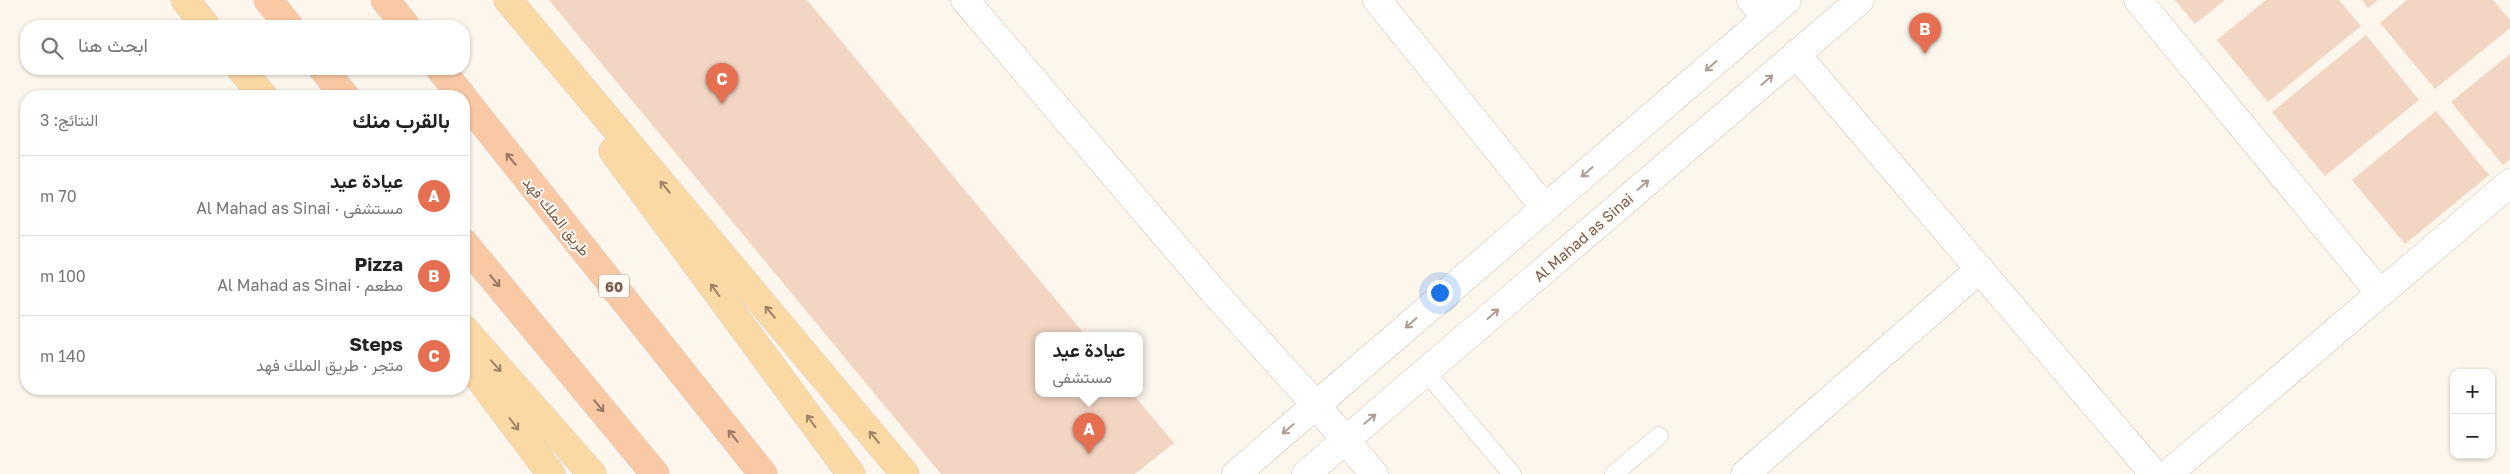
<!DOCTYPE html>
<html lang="ar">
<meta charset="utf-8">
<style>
:root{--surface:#fff;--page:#f6f6f6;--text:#222;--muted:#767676;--line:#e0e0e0;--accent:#e76f51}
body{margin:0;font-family:"Golos Text",Vazirmatn,sans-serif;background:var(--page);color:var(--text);direction:rtl}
.controls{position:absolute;right:15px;bottom:15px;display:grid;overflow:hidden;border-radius:10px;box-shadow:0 1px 4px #0004}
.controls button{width:45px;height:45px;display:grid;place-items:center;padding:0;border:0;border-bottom:1px solid var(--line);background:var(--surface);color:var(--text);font:25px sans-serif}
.you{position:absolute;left:1439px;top:292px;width:18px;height:18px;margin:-12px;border:4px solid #fff;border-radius:50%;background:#1a73e8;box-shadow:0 0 0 8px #1a73e833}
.badge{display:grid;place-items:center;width:32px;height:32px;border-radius:50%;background:var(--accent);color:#fff;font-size:16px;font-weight:700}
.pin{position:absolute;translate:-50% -41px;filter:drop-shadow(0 1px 2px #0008)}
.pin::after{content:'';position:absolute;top:26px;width:18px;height:15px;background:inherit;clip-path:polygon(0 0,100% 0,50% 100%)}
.popup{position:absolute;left:1035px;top:332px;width:108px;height:65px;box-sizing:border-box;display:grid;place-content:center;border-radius:10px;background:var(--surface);filter:drop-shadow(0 1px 4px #0005);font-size:16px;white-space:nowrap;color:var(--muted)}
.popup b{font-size:19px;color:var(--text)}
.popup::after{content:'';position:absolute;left:50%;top:100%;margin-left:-10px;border:10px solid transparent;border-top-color:var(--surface)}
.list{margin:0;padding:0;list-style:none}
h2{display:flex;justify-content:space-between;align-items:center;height:65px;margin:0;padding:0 20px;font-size:21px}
h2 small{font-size:16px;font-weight:400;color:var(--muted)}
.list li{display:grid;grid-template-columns:32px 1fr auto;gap:15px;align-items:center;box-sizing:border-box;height:80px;padding:0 20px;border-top:1px solid var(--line)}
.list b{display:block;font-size:19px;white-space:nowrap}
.list p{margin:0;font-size:16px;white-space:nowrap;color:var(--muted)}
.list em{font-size:16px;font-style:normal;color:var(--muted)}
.icon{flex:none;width:28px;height:28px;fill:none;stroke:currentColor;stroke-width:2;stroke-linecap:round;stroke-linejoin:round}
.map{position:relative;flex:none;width:2510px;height:474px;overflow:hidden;direction:ltr}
.search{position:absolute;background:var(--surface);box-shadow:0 1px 4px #0004;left:20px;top:20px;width:450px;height:55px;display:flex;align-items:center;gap:12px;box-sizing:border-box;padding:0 18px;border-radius:20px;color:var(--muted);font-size:19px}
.panel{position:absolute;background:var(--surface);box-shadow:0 1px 4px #0004;left:20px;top:90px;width:450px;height:305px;border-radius:20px;direction:rtl}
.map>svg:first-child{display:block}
.building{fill:#f3d5c3}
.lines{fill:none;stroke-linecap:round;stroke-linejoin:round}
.service-casing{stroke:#d1beb0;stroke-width:19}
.minor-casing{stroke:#d1beb0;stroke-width:29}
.primary-casing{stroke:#dad1cd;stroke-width:29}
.trunk-casing{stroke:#dad1cd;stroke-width:29}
.service{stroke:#fff;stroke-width:18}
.minor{stroke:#fff;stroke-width:28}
.primary{stroke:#fbd9a5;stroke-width:28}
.trunk{stroke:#f9c8a4;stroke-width:28}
.oneway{stroke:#af9d94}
.oneway2{stroke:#9a7763}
.oneway3{stroke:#a18267}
.labels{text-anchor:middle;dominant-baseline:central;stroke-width:4;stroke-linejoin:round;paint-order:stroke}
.shield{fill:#fffaf3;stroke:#a28b7f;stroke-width:1}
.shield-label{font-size:14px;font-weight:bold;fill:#7a5c4d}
.street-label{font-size:15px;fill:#7a5c4d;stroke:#fffaf3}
</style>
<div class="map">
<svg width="2510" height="474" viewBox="0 0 2510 474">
<rect width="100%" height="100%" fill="#fdf6ec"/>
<g class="building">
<polygon points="549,0 807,0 1085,335 1039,335 1039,393 1132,393 1174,443 1135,474 941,474"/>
<polygon points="2175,0 2225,0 2195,24"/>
<polygon points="2266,0 2339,0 2361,26 2268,102 2217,40"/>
<polygon points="2362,0 2378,0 2368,8"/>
<polygon points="2407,0 2493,0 2510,20 2510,28 2435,89 2380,23"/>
<polygon points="2366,35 2419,100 2325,176 2272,112"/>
<polygon points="2510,54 2510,159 2503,165 2451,102"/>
<polygon points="2436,111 2489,175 2405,244 2352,180"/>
</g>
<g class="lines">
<defs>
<g id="service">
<polyline points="1426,372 1512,474"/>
<polyline points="1614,474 1659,436"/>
</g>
<g id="minor">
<polyline points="965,0 1213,291 1316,405 1374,474"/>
<polyline points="1377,0 1545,208"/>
<polyline points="1751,0 1767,18"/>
<polyline points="2138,0 2380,293"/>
<polyline points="1796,54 2154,474"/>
<polyline points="1236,474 1787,0"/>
<polyline points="1306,474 1860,0"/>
<polyline points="1745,474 1980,269"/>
<polyline points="2168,474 2510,183"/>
</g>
<g id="primary">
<polyline points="185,0 206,26"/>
<polyline points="508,0 905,474"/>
<polyline points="241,69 263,96"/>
<polyline points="613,151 851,474"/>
<polyline points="464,329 592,474"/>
<polyline points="464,358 551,474"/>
</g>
<g id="trunk">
<polyline points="268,0 289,26"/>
<polyline points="385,0 406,26"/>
<polyline points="323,69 345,96"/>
<polyline points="440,69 462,96"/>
<polyline points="464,99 763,474"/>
<polyline points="464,243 655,474"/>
</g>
</defs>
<use href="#service" class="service-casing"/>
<use href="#minor" class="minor-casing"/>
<use href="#primary" class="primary-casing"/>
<use href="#trunk" class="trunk-casing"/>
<use href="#service" class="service"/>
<use href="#minor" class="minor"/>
<use href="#primary" class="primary"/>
<use href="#trunk" class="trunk"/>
</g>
<defs><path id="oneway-shaft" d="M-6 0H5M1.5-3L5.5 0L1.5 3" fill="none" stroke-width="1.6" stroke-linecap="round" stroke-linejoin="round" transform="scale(1.25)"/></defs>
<g class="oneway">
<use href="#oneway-shaft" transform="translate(1711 66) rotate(139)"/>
<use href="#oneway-shaft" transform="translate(1767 80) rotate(-41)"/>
<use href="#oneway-shaft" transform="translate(1587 172) rotate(139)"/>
<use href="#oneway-shaft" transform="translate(1643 185) rotate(-41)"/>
<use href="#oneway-shaft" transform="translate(1493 314) rotate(-41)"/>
<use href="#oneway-shaft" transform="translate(1411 323) rotate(139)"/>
<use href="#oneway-shaft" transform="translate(1370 419) rotate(-40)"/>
<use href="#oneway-shaft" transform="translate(1288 429) rotate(139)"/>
</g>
<g class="oneway2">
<use href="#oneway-shaft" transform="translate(511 159) rotate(-129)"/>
<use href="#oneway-shaft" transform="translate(495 281) rotate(50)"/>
<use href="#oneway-shaft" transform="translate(599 406) rotate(50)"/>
<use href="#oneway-shaft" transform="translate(733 436) rotate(-129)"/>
</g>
<g class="oneway3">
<use href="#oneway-shaft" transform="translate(665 187) rotate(-130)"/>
<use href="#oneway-shaft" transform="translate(715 290) rotate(-126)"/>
<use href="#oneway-shaft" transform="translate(770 312) rotate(-130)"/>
<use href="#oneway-shaft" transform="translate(496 366) rotate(48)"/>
<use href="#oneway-shaft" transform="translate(811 421) rotate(-126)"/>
<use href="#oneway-shaft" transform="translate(514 424) rotate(53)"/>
<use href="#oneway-shaft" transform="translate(874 437) rotate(-130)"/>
</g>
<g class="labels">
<rect class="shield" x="599" y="274.5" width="30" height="23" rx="4"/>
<g class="shield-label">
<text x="614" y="286">60</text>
</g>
<g class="street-label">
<text transform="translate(557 216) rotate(51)">طريق الملك فهد</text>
<text transform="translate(1583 237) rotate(-41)">Al Mahad as Sinai</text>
</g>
</g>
</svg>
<div class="controls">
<button>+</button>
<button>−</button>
</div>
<div class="you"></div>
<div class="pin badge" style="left:1089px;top:454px">A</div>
<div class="popup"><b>عيادة عيد</b>مستشفى</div>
<div class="pin badge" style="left:1925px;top:54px">B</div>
<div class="pin badge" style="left:722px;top:104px">C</div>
<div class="search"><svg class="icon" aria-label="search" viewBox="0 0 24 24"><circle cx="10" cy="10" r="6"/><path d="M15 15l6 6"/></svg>ابحث هنا</div>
<section class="panel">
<h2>بالقرب منك<small>النتائج: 3</small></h2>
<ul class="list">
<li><span class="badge">A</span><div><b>عيادة عيد</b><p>مستشفى · Al Mahad as Sinai</p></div><em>70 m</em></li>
<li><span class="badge">B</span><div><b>Pizza</b><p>مطعم · Al Mahad as Sinai</p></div><em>100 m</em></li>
<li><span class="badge">C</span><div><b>Steps</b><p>متجر · طريق الملك فهد</p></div><em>140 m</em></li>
</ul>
</section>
</div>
